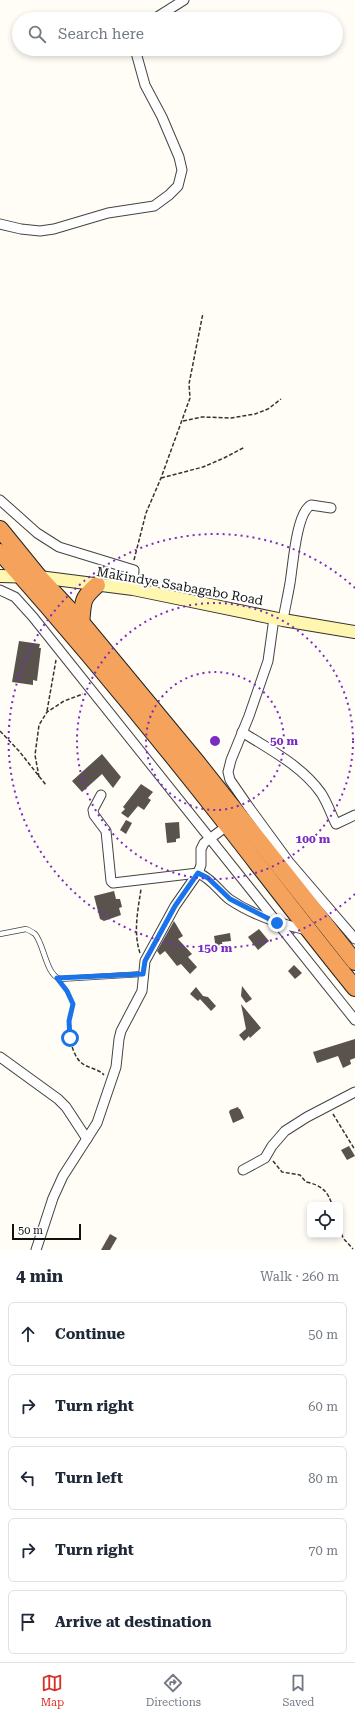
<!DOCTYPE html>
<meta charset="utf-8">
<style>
:root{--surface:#fff;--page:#f6f6f7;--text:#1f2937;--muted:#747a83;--line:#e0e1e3;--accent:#d93025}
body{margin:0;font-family:"Roboto Serif",serif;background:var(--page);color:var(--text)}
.controls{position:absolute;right:12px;bottom:12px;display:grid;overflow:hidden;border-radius:6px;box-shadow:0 2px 6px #0003}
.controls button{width:36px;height:36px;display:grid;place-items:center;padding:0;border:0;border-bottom:1px solid var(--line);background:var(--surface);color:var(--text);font:20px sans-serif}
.scale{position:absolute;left:12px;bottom:10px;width:69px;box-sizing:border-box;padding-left:4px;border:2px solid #111;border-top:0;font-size:11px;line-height:14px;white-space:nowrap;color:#111;-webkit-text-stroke:3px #fff;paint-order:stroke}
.stop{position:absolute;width:12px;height:12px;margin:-9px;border:3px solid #1a73e8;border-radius:50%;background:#fff}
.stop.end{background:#1a73e8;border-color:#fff;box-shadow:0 1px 4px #0008}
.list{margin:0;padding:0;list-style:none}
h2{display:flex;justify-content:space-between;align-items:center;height:52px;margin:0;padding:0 16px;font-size:17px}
h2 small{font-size:13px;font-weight:400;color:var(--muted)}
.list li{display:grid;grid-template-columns:26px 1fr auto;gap:12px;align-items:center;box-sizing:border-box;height:64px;margin:0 8px 8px;padding:0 8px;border:1px solid var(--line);border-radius:6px}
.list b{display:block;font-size:15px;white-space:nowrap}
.list em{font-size:13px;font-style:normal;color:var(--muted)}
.icon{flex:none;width:22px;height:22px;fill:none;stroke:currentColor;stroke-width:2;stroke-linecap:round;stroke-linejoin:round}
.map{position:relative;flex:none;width:355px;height:1250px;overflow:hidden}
.search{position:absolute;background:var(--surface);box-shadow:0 2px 6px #0003;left:12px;right:12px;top:12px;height:44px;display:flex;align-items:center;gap:10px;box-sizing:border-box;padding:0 14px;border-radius:22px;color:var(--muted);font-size:15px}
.sheet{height:412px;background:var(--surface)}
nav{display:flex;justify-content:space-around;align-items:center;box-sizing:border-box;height:56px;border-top:1px solid var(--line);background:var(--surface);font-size:11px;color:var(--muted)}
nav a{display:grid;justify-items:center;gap:2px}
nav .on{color:var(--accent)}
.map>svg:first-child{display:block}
.building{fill:#5a524d}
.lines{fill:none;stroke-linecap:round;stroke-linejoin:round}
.lane-casing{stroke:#444;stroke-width:6}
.street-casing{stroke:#444;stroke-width:11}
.secondary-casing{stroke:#333;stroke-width:14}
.highway-casing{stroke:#222;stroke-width:18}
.path{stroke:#333;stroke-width:1.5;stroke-dasharray:4 2;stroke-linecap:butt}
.lane{stroke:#fff;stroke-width:4.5}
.street{stroke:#fff;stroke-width:9}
.secondary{stroke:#fff6b0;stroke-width:12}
.highway{stroke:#f5a25d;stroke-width:16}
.route{stroke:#1a73e8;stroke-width:5}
.ring{fill:none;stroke:#7b2cbf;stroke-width:2;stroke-dasharray:2 4}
.labels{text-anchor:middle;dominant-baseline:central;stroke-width:4;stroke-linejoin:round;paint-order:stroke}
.street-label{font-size:13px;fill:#111;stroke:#fff}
.centre{fill:#7b2cbf;stroke:#fff;stroke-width:2}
.ring-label{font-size:12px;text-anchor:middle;font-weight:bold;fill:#7b2cbf;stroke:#fff;stroke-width:4;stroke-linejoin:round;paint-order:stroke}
</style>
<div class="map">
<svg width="355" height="1250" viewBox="0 0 355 1250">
<rect width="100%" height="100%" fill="#fffdf5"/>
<g class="building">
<polygon points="19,641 40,644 39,648 41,648 37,681 33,680 33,685 12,682"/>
<polygon points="102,754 121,777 113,788 102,774 82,792 72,781"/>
<polygon points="141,784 153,792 148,798 151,800 144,810 138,806 128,818 121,813 125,809 123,807"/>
<polygon points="126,820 132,823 126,834 120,830"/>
<polygon points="179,822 180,838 176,839 176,842 167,843 165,823"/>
<polygon points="114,891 116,899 120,899 122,907 119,908 121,915 104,921 100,919 94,896"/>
<polygon points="174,921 183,936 178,939 192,954 188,957 197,967 190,974 181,964 177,966 165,951 160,955 157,951"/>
<polygon points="259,929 269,941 258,950 248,937"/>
<polygon points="230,933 231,941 222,942 223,948 216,949 214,936"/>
<polygon points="294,965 302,973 295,979 288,971"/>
<polygon points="242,986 252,999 246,1003 241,996"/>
<polygon points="196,987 203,996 208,997 216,1006 211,1011 200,999 198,1001 190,994"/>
<polygon points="241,1004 261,1028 250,1038 249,1036 244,1041 239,1035 246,1029"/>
<polygon points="355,1039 355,1058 350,1060 351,1064 343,1068 338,1056 317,1063 313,1052"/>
<polygon points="238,1107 239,1109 240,1109 244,1118 233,1123 229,1112 230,1110"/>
<polygon points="349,1146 355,1156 347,1160 341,1150"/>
<polygon points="110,1234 117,1238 110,1250 101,1250"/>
</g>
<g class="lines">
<defs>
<path id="lane" d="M0,934L26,929C29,930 32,932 35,934C44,944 46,975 60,979L143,974"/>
<g id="street">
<polyline points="154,19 184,0"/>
<polyline points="0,224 21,229 40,231 54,229 108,213 154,206 169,195 178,186 182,170 179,157 162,117 145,85 135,49"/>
<polyline points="0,500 37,533 59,547 134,570 133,589"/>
<polyline points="0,590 15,597 33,617 355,1020"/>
<polyline points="274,618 268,661 249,716 231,760 228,772 230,780 248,806 289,862 355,939"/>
<path d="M283,620C285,608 288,595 290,583C293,566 296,513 311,505L331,508"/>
<path d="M242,732C269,749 302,766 321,793C327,802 331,814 336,824L355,815"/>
<path d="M101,795L93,810L94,815L106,831L111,881L113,883L198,873C211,878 219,891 229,899C252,915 280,924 307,930"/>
<polyline points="0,1057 58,1099 66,1107 87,1139"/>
<polyline points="243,1170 265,1158 272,1146 285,1131 307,1117 355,1092"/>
<polyline points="36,1250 53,1198 63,1176 97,1123 116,1067 119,1039 121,1031 142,991 145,961 175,906 198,873 201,865 201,849 204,843 227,826"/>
</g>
<polyline id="secondary" points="0,576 39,577 133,589 283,620 355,632"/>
<g id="highway">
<polyline points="0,529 39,577 81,622 196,761 355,962"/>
<path d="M0,552C79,641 155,733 228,826C270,880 312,935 355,988"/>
<path d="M81,622C84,602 80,600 97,585"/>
</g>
</defs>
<use href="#lane" class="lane-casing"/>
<use href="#street" class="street-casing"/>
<use href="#secondary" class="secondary-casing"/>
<use href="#highway" class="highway-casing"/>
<g class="path">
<polyline points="183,421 202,417 231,418 255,414 268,409 281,399"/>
<polyline points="161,478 203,467 224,458 245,447"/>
<polyline points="134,560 146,513 161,478 190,398 189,384 203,313"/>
<polyline points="47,711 56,660"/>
<polyline points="0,731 19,751 46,785"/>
<polyline points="39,777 35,755 39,725 47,712 64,701 83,694"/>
<path d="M140,953C133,932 138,910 141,889"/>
<path d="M62,985C66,990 72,998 73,1004C73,1009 70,1015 69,1020C68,1030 70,1044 75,1054C82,1070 96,1066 104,1075"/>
<polyline points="333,1114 355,1150"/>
<path d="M273,1161L282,1172L300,1175L306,1182C321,1185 328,1191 332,1205"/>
<polyline points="340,1228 343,1238 353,1249"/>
</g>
<use href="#lane" class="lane"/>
<use href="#street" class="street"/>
<use href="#secondary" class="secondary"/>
<use href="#highway" class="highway"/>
</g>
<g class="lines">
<polyline class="route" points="70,1038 69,1021 73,1004 67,991 57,978 143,974 145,961 175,906 198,873 208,878 230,899 277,923"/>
</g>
<g class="ring">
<circle cx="215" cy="741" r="69"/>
<circle cx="215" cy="741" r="138"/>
<path d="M355 894A207 207 0 1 1 355 588"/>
</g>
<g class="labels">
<g class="street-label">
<text transform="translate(180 586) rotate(10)">Makindye Ssabagabo Road</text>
</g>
</g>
<circle cx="215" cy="741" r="6" class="centre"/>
<g class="ring-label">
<text x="284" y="745">50 m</text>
<text x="313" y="843">100 m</text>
<text x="215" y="952">150 m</text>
</g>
</svg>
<div class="controls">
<button><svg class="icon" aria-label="locate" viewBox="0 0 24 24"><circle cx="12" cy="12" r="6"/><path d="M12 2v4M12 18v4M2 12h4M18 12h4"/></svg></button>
</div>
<div class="scale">50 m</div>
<div class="stop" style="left:70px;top:1038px"></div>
<div class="stop end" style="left:277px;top:923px"></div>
<div class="search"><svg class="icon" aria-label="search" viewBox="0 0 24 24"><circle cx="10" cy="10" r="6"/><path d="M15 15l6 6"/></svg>Search here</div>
</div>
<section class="sheet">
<h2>4 min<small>Walk · 260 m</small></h2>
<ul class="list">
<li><svg class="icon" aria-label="ahead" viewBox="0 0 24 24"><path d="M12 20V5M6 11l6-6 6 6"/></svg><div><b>Continue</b></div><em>50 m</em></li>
<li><svg class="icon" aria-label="right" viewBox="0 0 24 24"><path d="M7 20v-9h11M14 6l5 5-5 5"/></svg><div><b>Turn right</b></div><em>60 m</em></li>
<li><svg class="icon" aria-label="left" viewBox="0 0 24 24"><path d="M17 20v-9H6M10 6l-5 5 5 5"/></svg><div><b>Turn left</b></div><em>80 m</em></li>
<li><svg class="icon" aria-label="right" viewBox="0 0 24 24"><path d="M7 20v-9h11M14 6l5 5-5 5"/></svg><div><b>Turn right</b></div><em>70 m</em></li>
<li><svg class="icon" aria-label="arrive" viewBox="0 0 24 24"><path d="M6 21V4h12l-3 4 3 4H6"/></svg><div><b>Arrive at destination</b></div></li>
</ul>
</section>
<nav>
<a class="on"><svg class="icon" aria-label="map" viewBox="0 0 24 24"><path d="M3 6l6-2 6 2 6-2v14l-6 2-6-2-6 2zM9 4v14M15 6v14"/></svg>Map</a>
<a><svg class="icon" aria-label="directions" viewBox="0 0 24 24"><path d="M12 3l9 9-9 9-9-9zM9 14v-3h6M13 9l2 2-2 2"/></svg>Directions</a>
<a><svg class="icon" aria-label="saved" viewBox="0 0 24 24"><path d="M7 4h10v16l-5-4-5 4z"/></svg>Saved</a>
</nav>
